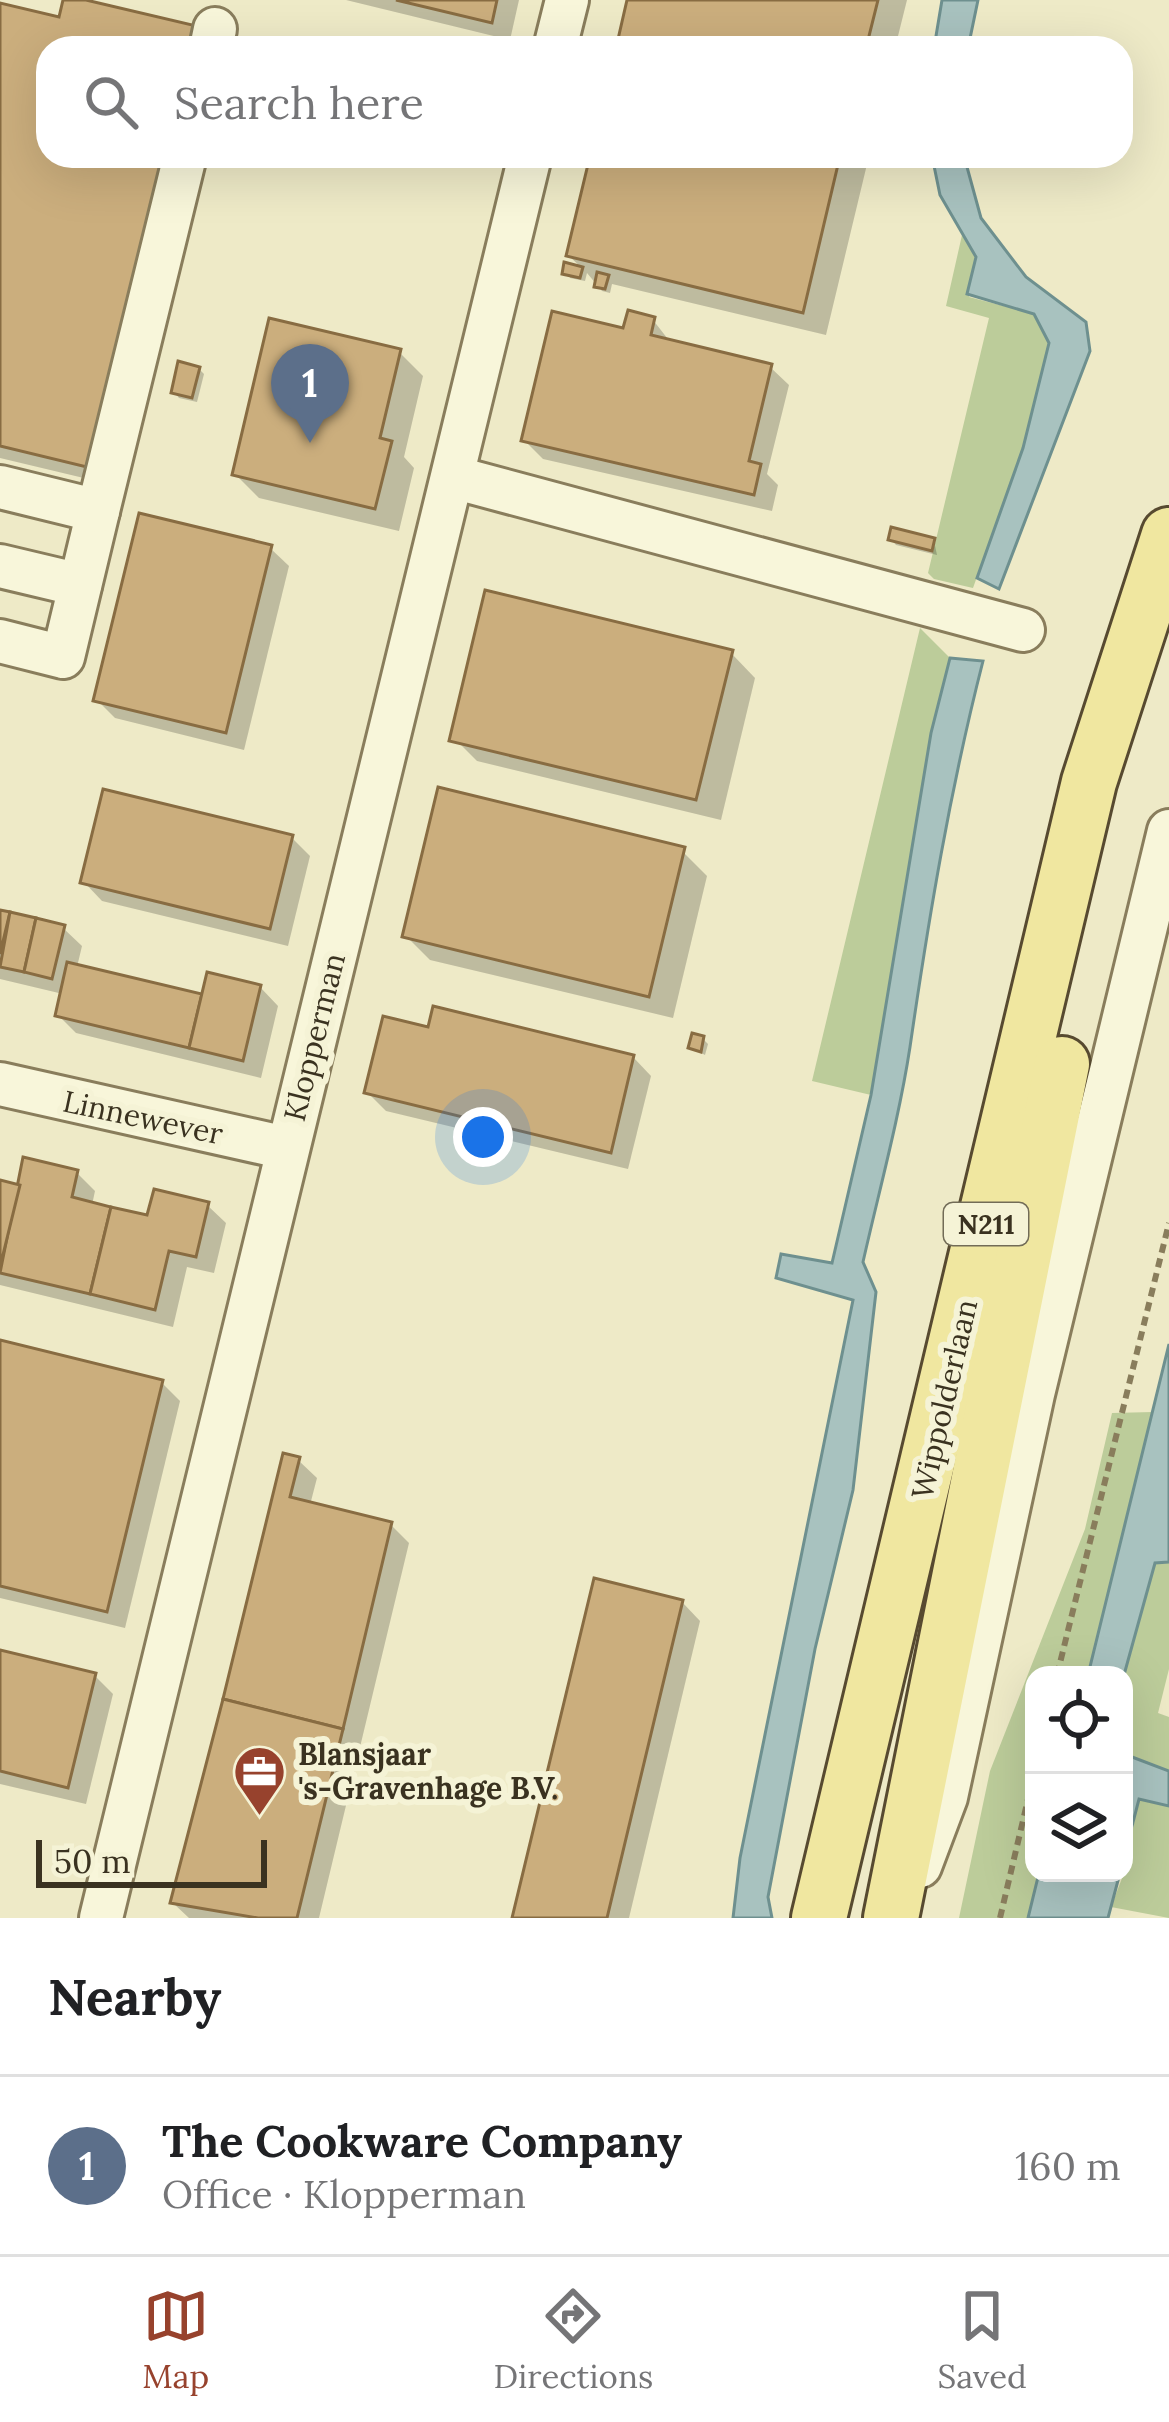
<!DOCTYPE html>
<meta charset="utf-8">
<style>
:root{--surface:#fff;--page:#f6f6f6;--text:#202124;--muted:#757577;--line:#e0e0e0;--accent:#97422d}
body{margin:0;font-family:Lora,serif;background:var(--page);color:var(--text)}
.controls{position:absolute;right:36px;bottom:36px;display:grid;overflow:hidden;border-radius:24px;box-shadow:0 12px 48px #0002}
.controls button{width:108px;height:108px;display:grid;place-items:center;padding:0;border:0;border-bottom:3px solid var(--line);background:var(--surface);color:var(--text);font:60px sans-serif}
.scale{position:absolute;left:36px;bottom:30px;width:231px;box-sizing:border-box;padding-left:12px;border:6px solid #3a3220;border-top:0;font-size:33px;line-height:42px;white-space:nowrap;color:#3a3220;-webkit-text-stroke:9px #f5f3d6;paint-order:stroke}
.you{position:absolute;left:483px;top:1137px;width:42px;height:42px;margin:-30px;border:9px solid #fff;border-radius:50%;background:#1a73e8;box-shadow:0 0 0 18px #1a73e833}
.badge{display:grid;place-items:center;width:78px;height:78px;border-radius:50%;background:var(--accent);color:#fff;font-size:39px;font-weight:700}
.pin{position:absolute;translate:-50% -99px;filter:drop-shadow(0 3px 6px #0008)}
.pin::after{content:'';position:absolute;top:63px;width:42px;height:36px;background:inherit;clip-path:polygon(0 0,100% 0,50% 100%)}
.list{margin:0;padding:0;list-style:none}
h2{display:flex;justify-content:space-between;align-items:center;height:156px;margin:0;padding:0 48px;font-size:51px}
h2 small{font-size:39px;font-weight:400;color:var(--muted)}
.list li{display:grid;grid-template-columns:78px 1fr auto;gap:36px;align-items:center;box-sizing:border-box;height:180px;padding:0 48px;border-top:3px solid var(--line)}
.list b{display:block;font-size:45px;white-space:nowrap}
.list p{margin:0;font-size:39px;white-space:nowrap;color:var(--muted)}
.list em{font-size:39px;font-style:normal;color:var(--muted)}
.icon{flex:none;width:66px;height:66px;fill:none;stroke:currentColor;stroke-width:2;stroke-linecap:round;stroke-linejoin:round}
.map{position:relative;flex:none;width:1169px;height:1918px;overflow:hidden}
.search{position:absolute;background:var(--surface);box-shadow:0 12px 48px #0002;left:36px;right:36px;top:36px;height:132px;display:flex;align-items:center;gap:30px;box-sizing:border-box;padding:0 42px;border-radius:36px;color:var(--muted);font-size:45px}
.sheet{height:336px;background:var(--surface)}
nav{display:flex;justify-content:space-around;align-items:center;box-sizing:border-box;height:168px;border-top:3px solid var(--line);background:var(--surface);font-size:33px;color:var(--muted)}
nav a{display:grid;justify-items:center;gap:6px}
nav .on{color:var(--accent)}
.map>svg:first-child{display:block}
.green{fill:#bccc9a}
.water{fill:#a8c2bf;stroke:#6e908f;stroke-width:3}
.shadow{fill:#0003}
.building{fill:#cbae7d;stroke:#886c42;stroke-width:3}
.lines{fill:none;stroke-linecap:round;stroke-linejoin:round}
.minor-casing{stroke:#897d5c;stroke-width:48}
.major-casing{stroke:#574a30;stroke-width:60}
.path{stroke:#897d5c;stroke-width:6;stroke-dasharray:9 6;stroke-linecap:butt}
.minor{stroke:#f8f6da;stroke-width:42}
.major{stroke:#f0e7a0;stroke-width:54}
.labels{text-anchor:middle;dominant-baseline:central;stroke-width:12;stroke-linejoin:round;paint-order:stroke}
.shield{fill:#f5f3d6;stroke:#726c57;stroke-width:3}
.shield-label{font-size:27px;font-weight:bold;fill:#3a3220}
.street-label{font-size:30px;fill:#3a3220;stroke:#f5f3d6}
.poi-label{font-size:30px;font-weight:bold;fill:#3a3220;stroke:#f5f3d6;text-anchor:start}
</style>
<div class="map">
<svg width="1169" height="1918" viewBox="0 0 1169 1918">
<rect width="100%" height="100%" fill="#eeeac7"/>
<g class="green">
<polygon points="962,235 976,257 969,297 1034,314 1049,343 1023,448 973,588 934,579 928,573 989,318 946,306"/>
<polygon points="920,628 950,658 931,733 871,1095 812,1081"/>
<polygon points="1153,1412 1088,1675 1034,1675 1034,1873 1039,1873 1028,1918 959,1918 990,1771 1085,1529 1112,1413"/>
<path d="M1155,1562H1169V1669L1158,1713L1169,1717V1771L1132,1757C1106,1695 1138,1623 1155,1562Z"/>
<polygon points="1139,1799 1169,1806 1169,1918 1111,1907 1124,1873"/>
</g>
<g class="water">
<polygon points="942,0 978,0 968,48 934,48"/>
<polygon points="932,156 964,156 981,218 1026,277 1086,322 1090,351 999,589 977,578 1023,448 1049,343 1034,314 967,294 976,257 940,195"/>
<path d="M950,658L983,661C950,790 929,916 910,1047C899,1119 879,1191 863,1262L876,1292L853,1490L815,1649L768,1897L772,1918H733L740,1858L853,1300L776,1278L781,1254L832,1263L871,1095L931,733Z"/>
<polygon points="1169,1344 1169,1562 1155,1563 1124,1675 1088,1675"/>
<polygon points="1124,1738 1132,1757 1169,1771 1169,1806 1139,1799 1124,1857"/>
<polygon points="1039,1873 1120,1873 1108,1918 1028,1918"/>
</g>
<g class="shadow">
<polygon points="66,0 73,0 48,48 48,156 113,485 0,458 0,6 61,20"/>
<polygon points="346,0 519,0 510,40"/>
<polygon points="630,0 907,0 895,48 619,48"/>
<polygon points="593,156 869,156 826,335 612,284 610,293 602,291 587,273 585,281 570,278 566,266 584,270 569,256"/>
<polygon points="653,320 671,343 770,367 789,385 767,474 778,485 772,511 543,459 524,440 625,332"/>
<polygon points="399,352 423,376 404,457 414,468 399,531 259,498 235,474"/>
<polygon points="199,369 204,374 197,402 179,398 174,392"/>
<polygon points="891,539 934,541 937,555 896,545"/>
<polygon points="270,548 289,566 244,750 115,718 97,700"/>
<polygon points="731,653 755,678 721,820 477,761 453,737"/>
<polygon points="292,838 310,856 288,946 102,901 84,882"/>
<polygon points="683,852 707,876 673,1018 430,960 406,936"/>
<polygon points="0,913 63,928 82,946 77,967 204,998 260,987 278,1006 261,1078 76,1033 58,1015 63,994 0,979"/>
<polygon points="430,1030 633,1057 651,1076 628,1169 386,1111 368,1093"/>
<polygon points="703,1039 708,1044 705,1055 692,1048"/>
<polygon points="77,1173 95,1191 92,1205 150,1219 207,1205 226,1223 214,1273 187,1267 173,1327 0,1285 0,1183 19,1188"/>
<polygon points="0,1344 162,1383 180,1401 125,1628 0,1598"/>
<polygon points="298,1460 317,1478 310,1505 391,1525 409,1543 319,1918 189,1918 173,1903"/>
<polygon points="682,1602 700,1621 629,1918 516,1918"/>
<polygon points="0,1653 95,1676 113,1694 86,1804 0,1784"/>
</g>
<g class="building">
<polygon points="63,0 86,0 201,27 196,48 48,48 48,156 173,156 95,469 0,446 0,3 59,17"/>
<polygon points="396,0 497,0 492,23"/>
<polygon points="627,0 878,0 866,48 616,48"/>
<polygon points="590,156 840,156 803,313 566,256"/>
<polygon points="564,262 583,267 580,278 562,274"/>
<polygon points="597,272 609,275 605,289 594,287"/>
<polygon points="628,310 655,317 651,335 772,364 749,461 761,464 754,495 521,441 552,311 623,328"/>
<polygon points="269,318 401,349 380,438 392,441 375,509 232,475"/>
<polygon points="178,361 200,367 192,398 171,393"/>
<polygon points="139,513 272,545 226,733 93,701"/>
<polygon points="891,527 935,538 932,551 888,540"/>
<polygon points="485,590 733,650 696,800 449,741"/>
<polygon points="438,787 685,847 649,997 402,937"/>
<polygon points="103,789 293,835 270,929 80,883"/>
<polygon points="0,910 10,912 0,954"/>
<polygon points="10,912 36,918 24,972 0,967"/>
<polygon points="36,918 65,925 52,979 24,972"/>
<polygon points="67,962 202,994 189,1048 55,1016"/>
<polygon points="207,972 261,985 243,1061 189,1048"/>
<polygon points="433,1006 634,1055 611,1153 364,1093 383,1016 428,1027"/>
<polygon points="692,1033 704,1036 701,1052 688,1048"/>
<polygon points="23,1157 78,1170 72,1197 111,1207 90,1294 0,1273"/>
<polygon points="0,1180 20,1185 0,1267"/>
<polygon points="154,1189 209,1202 196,1257 169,1251 155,1310 90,1294 111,1207 147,1215"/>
<polygon points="0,1340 163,1380 107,1612 0,1586"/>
<polygon points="283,1453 300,1457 290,1497 392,1522 343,1729 223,1699"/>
<polygon points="594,1578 683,1600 607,1918 512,1918"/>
<polygon points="0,1650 96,1673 68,1788 0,1771"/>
<polygon points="223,1699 343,1729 297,1918 258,1918 170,1903"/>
</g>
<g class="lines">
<defs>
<g id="minor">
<polyline points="211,48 215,29"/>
<polyline points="555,48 567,0"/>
<polyline points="453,477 1023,630"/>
<polyline points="0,487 98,511 63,657 0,641"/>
<polyline points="98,511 185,156"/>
<polyline points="0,566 80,585"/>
<polyline points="0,1084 286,1148"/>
<polyline points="920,1866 946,1797 1033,1394 1169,831"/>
<polyline points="101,1918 530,156"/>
</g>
<g id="major">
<polyline points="819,1918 1089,782 1169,535"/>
<polyline points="891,1918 1062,1064"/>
</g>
</defs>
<use href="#minor" class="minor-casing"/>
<use href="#major" class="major-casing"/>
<g class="path">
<polyline points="1057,1675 1169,1223"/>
<polyline points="1000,1918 1034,1774"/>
</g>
<use href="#minor" class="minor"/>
<use href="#major" class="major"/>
</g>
<defs>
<symbol id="office-pin" viewBox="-11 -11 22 30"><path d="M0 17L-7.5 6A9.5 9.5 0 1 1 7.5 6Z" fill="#97422d" stroke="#f5f3d6"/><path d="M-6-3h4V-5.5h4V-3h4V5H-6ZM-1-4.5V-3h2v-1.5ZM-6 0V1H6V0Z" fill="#fff"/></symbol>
</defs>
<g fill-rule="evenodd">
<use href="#office-pin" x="230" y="1742" width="59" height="81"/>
</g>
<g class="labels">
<rect class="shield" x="944" y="1203" width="84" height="42" rx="9"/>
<g class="shield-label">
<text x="986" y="1224">N211</text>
</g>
<g class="street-label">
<text transform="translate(314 1037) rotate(-76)">Klopperman</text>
<text transform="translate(143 1117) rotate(12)">Linnewever</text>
<text transform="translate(944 1399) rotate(-77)">Wippolderlaan</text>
</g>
<g class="poi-label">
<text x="298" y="1754">Blansjaar<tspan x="298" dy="34">'s-Gravenhage B.V.</tspan></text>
</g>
</g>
</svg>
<div class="controls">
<button><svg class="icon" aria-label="locate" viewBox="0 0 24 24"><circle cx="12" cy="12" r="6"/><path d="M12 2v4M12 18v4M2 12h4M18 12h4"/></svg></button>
<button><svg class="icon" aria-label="layers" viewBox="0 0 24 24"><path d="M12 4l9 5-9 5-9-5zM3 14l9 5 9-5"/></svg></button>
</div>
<div class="scale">50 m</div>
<div class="you"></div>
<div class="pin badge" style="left:310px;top:443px;background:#5c6f8a">1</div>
<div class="search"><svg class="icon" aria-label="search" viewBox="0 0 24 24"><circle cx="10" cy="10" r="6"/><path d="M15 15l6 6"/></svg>Search here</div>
</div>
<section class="sheet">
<h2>Nearby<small></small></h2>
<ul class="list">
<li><span class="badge" style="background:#5c6f8a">1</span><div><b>The Cookware Company</b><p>Office · Klopperman</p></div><em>160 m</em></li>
</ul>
</section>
<nav>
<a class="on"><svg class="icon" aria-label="map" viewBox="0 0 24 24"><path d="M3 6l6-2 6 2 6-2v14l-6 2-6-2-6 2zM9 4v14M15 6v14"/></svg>Map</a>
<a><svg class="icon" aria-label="directions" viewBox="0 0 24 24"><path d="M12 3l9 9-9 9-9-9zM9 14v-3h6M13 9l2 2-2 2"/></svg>Directions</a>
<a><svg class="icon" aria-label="saved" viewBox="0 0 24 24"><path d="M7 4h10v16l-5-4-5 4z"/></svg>Saved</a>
</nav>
